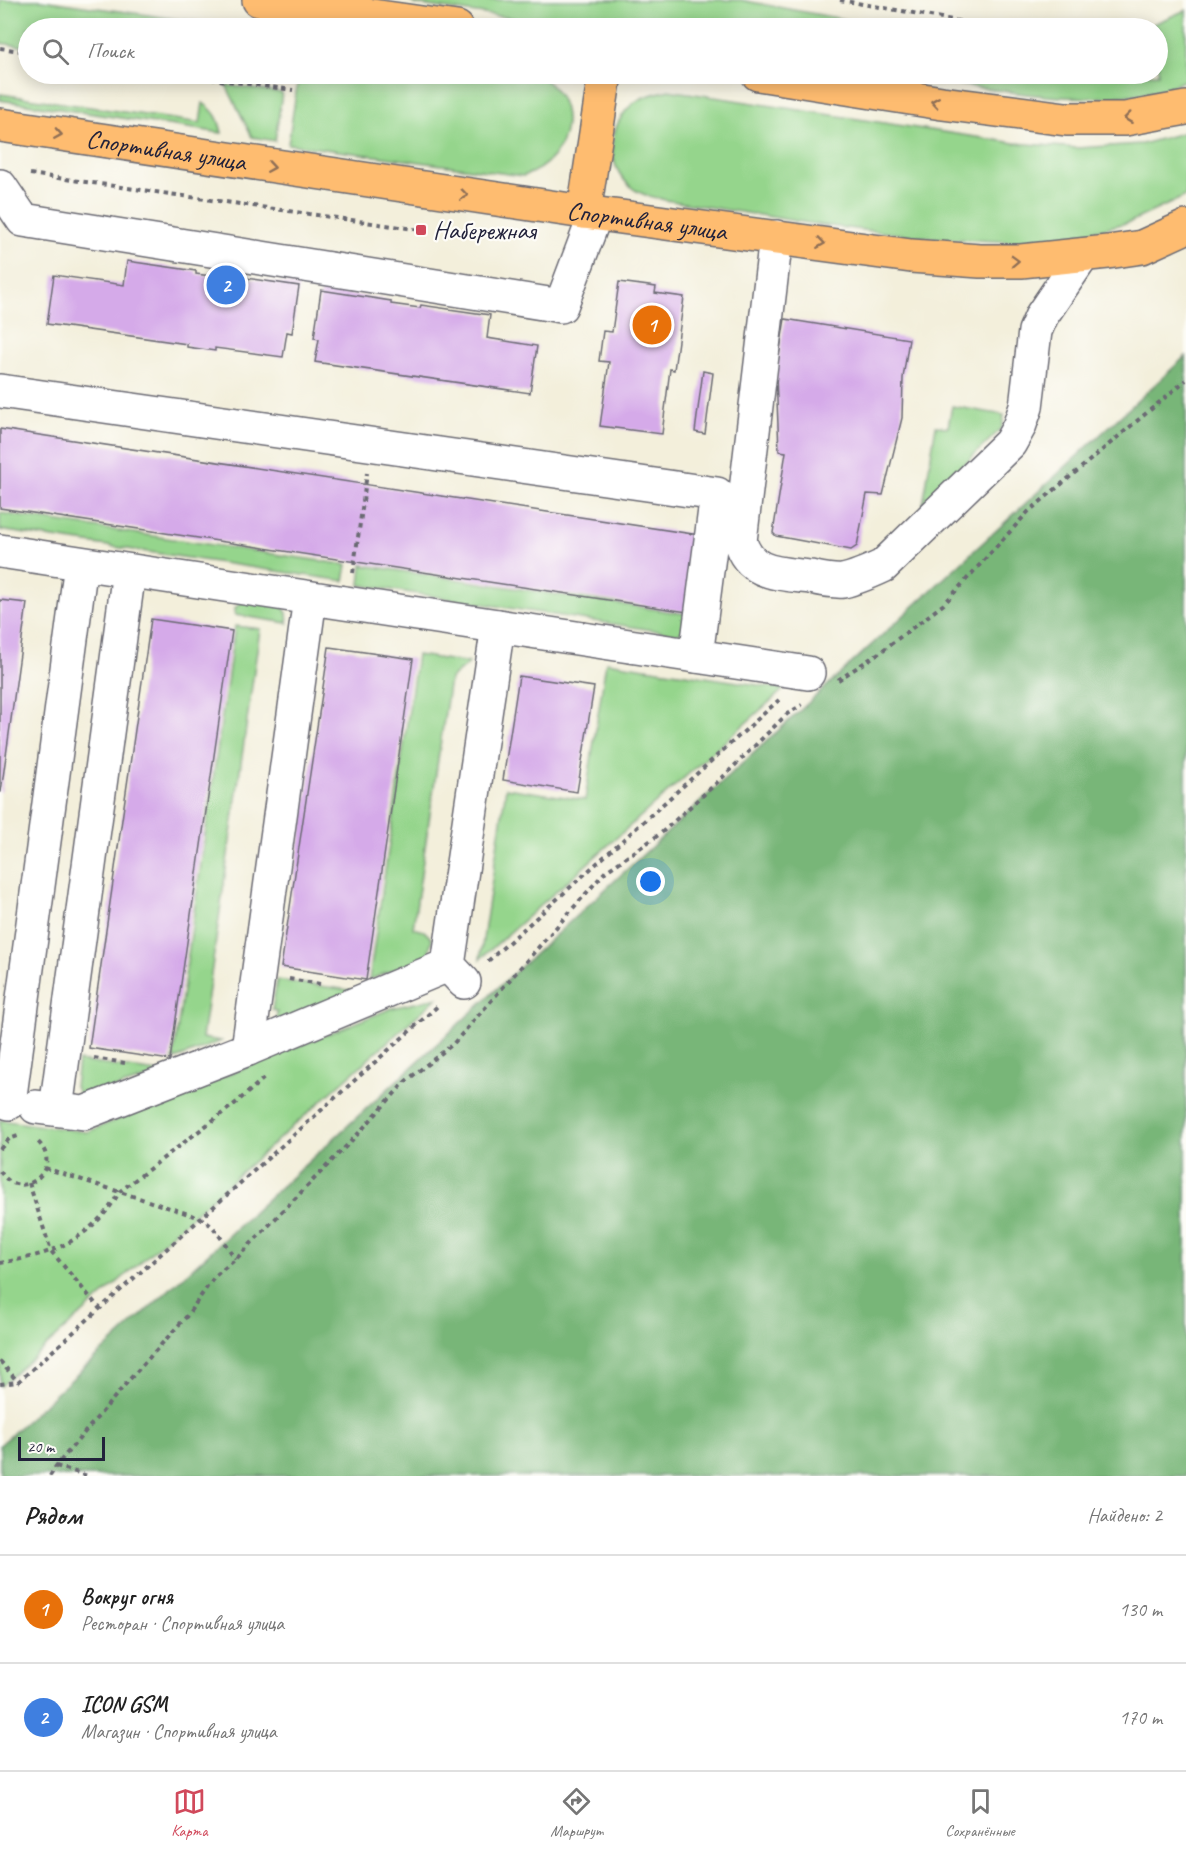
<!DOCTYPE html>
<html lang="ru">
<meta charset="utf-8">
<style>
:root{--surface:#fff;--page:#f2f2f2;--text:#222;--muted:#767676;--line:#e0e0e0;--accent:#d1495b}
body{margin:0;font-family:Caveat,sans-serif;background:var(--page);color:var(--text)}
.scale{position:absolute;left:18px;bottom:15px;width:87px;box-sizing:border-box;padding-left:6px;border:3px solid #22223b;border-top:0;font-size:16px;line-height:21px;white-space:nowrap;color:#22223b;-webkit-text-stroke:4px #fdfcf7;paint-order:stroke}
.you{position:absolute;left:651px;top:882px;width:21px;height:21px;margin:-15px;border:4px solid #fff;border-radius:50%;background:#1a73e8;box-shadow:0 0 0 9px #1a73e833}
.badge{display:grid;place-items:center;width:39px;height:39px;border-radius:50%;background:var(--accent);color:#fff;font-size:20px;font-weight:700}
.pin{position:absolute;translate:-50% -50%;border:3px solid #fff;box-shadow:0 2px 6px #0006}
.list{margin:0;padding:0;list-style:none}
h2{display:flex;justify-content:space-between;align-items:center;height:78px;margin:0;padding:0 24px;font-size:26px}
h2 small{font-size:20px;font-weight:400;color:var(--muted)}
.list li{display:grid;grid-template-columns:39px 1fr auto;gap:18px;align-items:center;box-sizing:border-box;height:108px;padding:0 24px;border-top:2px solid var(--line)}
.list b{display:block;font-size:22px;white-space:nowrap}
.list p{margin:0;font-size:20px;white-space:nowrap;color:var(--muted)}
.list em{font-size:20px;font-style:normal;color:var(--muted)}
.icon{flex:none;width:33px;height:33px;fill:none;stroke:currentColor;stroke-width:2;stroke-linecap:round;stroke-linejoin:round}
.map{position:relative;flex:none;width:1186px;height:1476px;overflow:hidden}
.search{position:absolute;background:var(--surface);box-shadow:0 3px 15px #0003;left:18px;right:18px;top:18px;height:66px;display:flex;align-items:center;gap:15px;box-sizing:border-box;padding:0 21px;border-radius:33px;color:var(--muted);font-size:22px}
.sheet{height:294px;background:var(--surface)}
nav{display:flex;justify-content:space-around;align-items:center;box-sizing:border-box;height:84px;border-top:2px solid var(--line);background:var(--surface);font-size:16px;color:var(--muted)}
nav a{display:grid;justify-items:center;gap:3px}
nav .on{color:var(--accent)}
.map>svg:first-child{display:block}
.green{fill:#95d58c;stroke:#5c7c64;stroke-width:1.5}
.forest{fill:#78b678;stroke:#4d6c5a;stroke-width:1.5}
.building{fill:#d5aae9}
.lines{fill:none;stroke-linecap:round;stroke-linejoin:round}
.minor-casing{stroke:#6b6a73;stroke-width:36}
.major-casing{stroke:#6b6a73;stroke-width:36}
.path{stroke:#6b6a73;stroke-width:4;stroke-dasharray:4.5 4.5;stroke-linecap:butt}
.minor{stroke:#fff;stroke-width:33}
.major{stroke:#febc70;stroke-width:33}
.oneway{stroke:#906f56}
.poi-dot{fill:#d1495b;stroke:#fdfcf7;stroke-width:2}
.labels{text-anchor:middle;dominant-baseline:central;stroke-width:4.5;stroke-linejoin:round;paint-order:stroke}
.street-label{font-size:26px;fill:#22223b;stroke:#fdfcf7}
.poi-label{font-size:26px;fill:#22223b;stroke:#fdfcf7;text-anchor:start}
</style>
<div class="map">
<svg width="1186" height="1476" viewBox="0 0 1186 1476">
<rect width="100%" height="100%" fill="#fdfcf7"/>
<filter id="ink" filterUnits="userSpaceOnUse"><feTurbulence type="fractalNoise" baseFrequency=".0167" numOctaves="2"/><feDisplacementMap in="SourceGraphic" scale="12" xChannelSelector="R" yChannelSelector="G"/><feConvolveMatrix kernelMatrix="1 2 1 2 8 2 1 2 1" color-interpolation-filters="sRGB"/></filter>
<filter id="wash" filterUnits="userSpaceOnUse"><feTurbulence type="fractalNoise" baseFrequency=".008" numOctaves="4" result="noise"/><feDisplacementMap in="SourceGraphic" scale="24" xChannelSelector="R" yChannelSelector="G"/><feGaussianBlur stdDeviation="1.35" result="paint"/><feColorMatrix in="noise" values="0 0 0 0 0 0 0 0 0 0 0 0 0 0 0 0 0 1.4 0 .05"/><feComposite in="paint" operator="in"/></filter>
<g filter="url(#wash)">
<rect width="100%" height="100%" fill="#f3efdb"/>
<g class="green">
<polygon points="0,0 41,0 240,28 28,28 28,47 0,43"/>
<polygon points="409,0 740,0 891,28 580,28 414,4"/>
<path d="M1186,10V80C1176,84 1166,89 1156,91C1071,109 976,86 891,74H1158V28H1144Z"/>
<polygon points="208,74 285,74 283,85"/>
<path d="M299,74H534C583,95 573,161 523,176L288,144Z"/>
<polygon points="226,85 282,93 275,141 252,137"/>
<path d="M669,90L1015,143L1077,148L1142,144L1186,132V196L1130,222L1073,236L1015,242L933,238L821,225L665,200C654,197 640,195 631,187C604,163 608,124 635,102C645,95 657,93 669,90Z"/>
<path d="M0,94L200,123L203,103C215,111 219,119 222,133L0,100Z"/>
<polygon points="952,406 1004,415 1002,428 923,504 936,426 948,427"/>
<polygon points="0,513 347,565 344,581 0,530"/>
<polygon points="362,565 686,614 685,629 678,634 360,585"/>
<polygon points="245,598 281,604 287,613 288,623 235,615 235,608"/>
<polygon points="235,626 260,629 202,1038 221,1041 173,1060"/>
<polygon points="417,655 469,663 450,679 413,928 424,931 432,939 428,956 369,980"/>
<polygon points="606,662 784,689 480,959 506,788 585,800"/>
<polygon points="277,980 357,991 276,1024 277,1011 272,1010"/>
<polygon points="437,998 1,1386 0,1386 0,1120 87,1132 392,1008"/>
<polygon points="78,1061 165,1073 82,1098 75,1087"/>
</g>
<polygon class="forest" points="1186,356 1186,1476 0,1476 0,1445"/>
<g id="blocks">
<g class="building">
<polygon points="127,261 196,271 196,274 226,278 226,275 299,286 292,333 287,332 283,357 215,348 215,351 187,347 187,344 47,324 54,275 124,285"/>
<polygon points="619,282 656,287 655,293 684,297 674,370 670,369 662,434 600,426 609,362 599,361 603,331 612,332"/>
<polygon points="321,290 391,301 391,304 420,308 421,305 490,315 487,338 537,346 530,393 315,362 319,339 314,338"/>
<polygon points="785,319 909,339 903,378 902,418 883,495 867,494 857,546 851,550 776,536 773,533 786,452 779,451 776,374"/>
<polygon points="703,371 713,373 705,434 695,432"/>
<polygon points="0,429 699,535 687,612 0,508"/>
<polygon points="0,600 27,603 1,792 0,792"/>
<polygon points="151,619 232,631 170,1060 89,1048"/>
<polygon points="329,647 413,659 366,980 281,967"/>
<polygon points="519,676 594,687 577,792 503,780"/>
</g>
</g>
</g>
<g filter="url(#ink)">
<use href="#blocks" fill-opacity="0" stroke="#6b6a73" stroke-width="1.5"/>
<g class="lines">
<defs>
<g id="minor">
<polyline points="0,186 23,220 561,306 596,213"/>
<path d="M776,237L740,541C749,575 780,573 810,577C820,579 833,582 843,581C857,578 870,572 883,566L1010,443L1019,427L1026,407L1035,331L1042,315L1083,255"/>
<polyline points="0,391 717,494 696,656"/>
<polyline points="0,551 808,673"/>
<polyline points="464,982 448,965 498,626"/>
<polyline points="248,1049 310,598"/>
<polyline points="9,1103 81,564"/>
<polyline points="36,1107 84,1113 248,1049 448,965"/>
<polyline points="56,1109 129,571"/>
</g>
<g id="major">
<polyline points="259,0 457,28"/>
<polyline points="758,74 942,103 1066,119 1125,119 1186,108"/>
<path id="s1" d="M0,125L584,212L911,256L980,261H1021L1108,252L1142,247L1186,227"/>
<polyline points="584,212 605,74"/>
</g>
</defs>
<use href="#minor" class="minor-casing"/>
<use href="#major" class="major-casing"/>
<g class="path">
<polyline points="840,0 981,25"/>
<polyline points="0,48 28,52"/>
<polyline points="175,74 293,90"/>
<polyline points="30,174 421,230"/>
<polyline points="353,573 367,473"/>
<polyline points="838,680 879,653 944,604 1028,512 1186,380"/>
<polyline points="488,961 779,700"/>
<polyline points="289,979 320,984"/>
<polyline points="94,1058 125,1063"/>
<polyline points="0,1149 9,1139 18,1136"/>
<polyline points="45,1168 201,1218 213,1227 236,1259"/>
<path d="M0,1171C21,1206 67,1166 36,1140"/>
<polyline points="29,1183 51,1251 100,1309"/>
<path d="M0,1263C16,1260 34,1257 50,1251C78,1241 106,1218 119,1192L237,1102L264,1078"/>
<polyline points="0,1361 18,1382"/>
<polyline points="0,1384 18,1382 440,1004"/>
<polyline points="56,1466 88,1476"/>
<polyline points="50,1476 56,1466 130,1379 186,1317 215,1276 236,1259 356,1136 406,1081 453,1044 605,872 660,834 722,778 787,714 802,705"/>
</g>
<use href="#minor" class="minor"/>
<use href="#major" class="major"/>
</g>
<defs><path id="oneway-chevron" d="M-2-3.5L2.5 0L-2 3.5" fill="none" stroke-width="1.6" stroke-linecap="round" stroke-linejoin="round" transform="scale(1.5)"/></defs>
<g class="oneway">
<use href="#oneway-chevron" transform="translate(935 102) rotate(-171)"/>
<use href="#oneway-chevron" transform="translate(1128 118) rotate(173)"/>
<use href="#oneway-chevron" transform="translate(58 134) rotate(9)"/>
<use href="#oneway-chevron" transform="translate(271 167) rotate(9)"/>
<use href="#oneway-chevron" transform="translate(464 195) rotate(8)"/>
<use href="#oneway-chevron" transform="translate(821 243) rotate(8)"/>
<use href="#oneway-chevron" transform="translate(1015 261) rotate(-2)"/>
</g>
</g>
<rect class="poi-dot" x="415" y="224" width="12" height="12" rx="3"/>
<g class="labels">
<g class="street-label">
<text stroke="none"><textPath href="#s1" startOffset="168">Спортивная улица</textPath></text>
<text stroke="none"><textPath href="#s1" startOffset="654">Спортивная улица</textPath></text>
</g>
<g class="poi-label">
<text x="433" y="230">Набережная</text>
</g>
</g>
</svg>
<div class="scale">20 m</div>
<div class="you"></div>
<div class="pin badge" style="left:652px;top:325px;background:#e8710a">1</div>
<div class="pin badge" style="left:226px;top:285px;background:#3f7fe0">2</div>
<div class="search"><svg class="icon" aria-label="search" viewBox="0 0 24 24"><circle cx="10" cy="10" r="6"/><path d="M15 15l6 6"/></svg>Поиск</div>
</div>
<section class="sheet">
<h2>Рядом<small>Найдено: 2</small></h2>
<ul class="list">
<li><span class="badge" style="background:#e8710a">1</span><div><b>Вокруг огня</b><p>Ресторан · Спортивная улица</p></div><em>130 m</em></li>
<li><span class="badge" style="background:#3f7fe0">2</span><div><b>ICON GSM</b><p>Магазин · Спортивная улица</p></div><em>170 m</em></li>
</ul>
</section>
<nav>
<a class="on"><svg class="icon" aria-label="map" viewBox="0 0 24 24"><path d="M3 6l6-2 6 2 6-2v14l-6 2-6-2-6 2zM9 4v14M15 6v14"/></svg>Карта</a>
<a><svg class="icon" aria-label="directions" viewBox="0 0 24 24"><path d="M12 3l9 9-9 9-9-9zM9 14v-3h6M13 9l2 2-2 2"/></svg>Маршрут</a>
<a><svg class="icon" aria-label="saved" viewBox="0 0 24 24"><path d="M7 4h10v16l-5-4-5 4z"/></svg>Сохранённые</a>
</nav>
